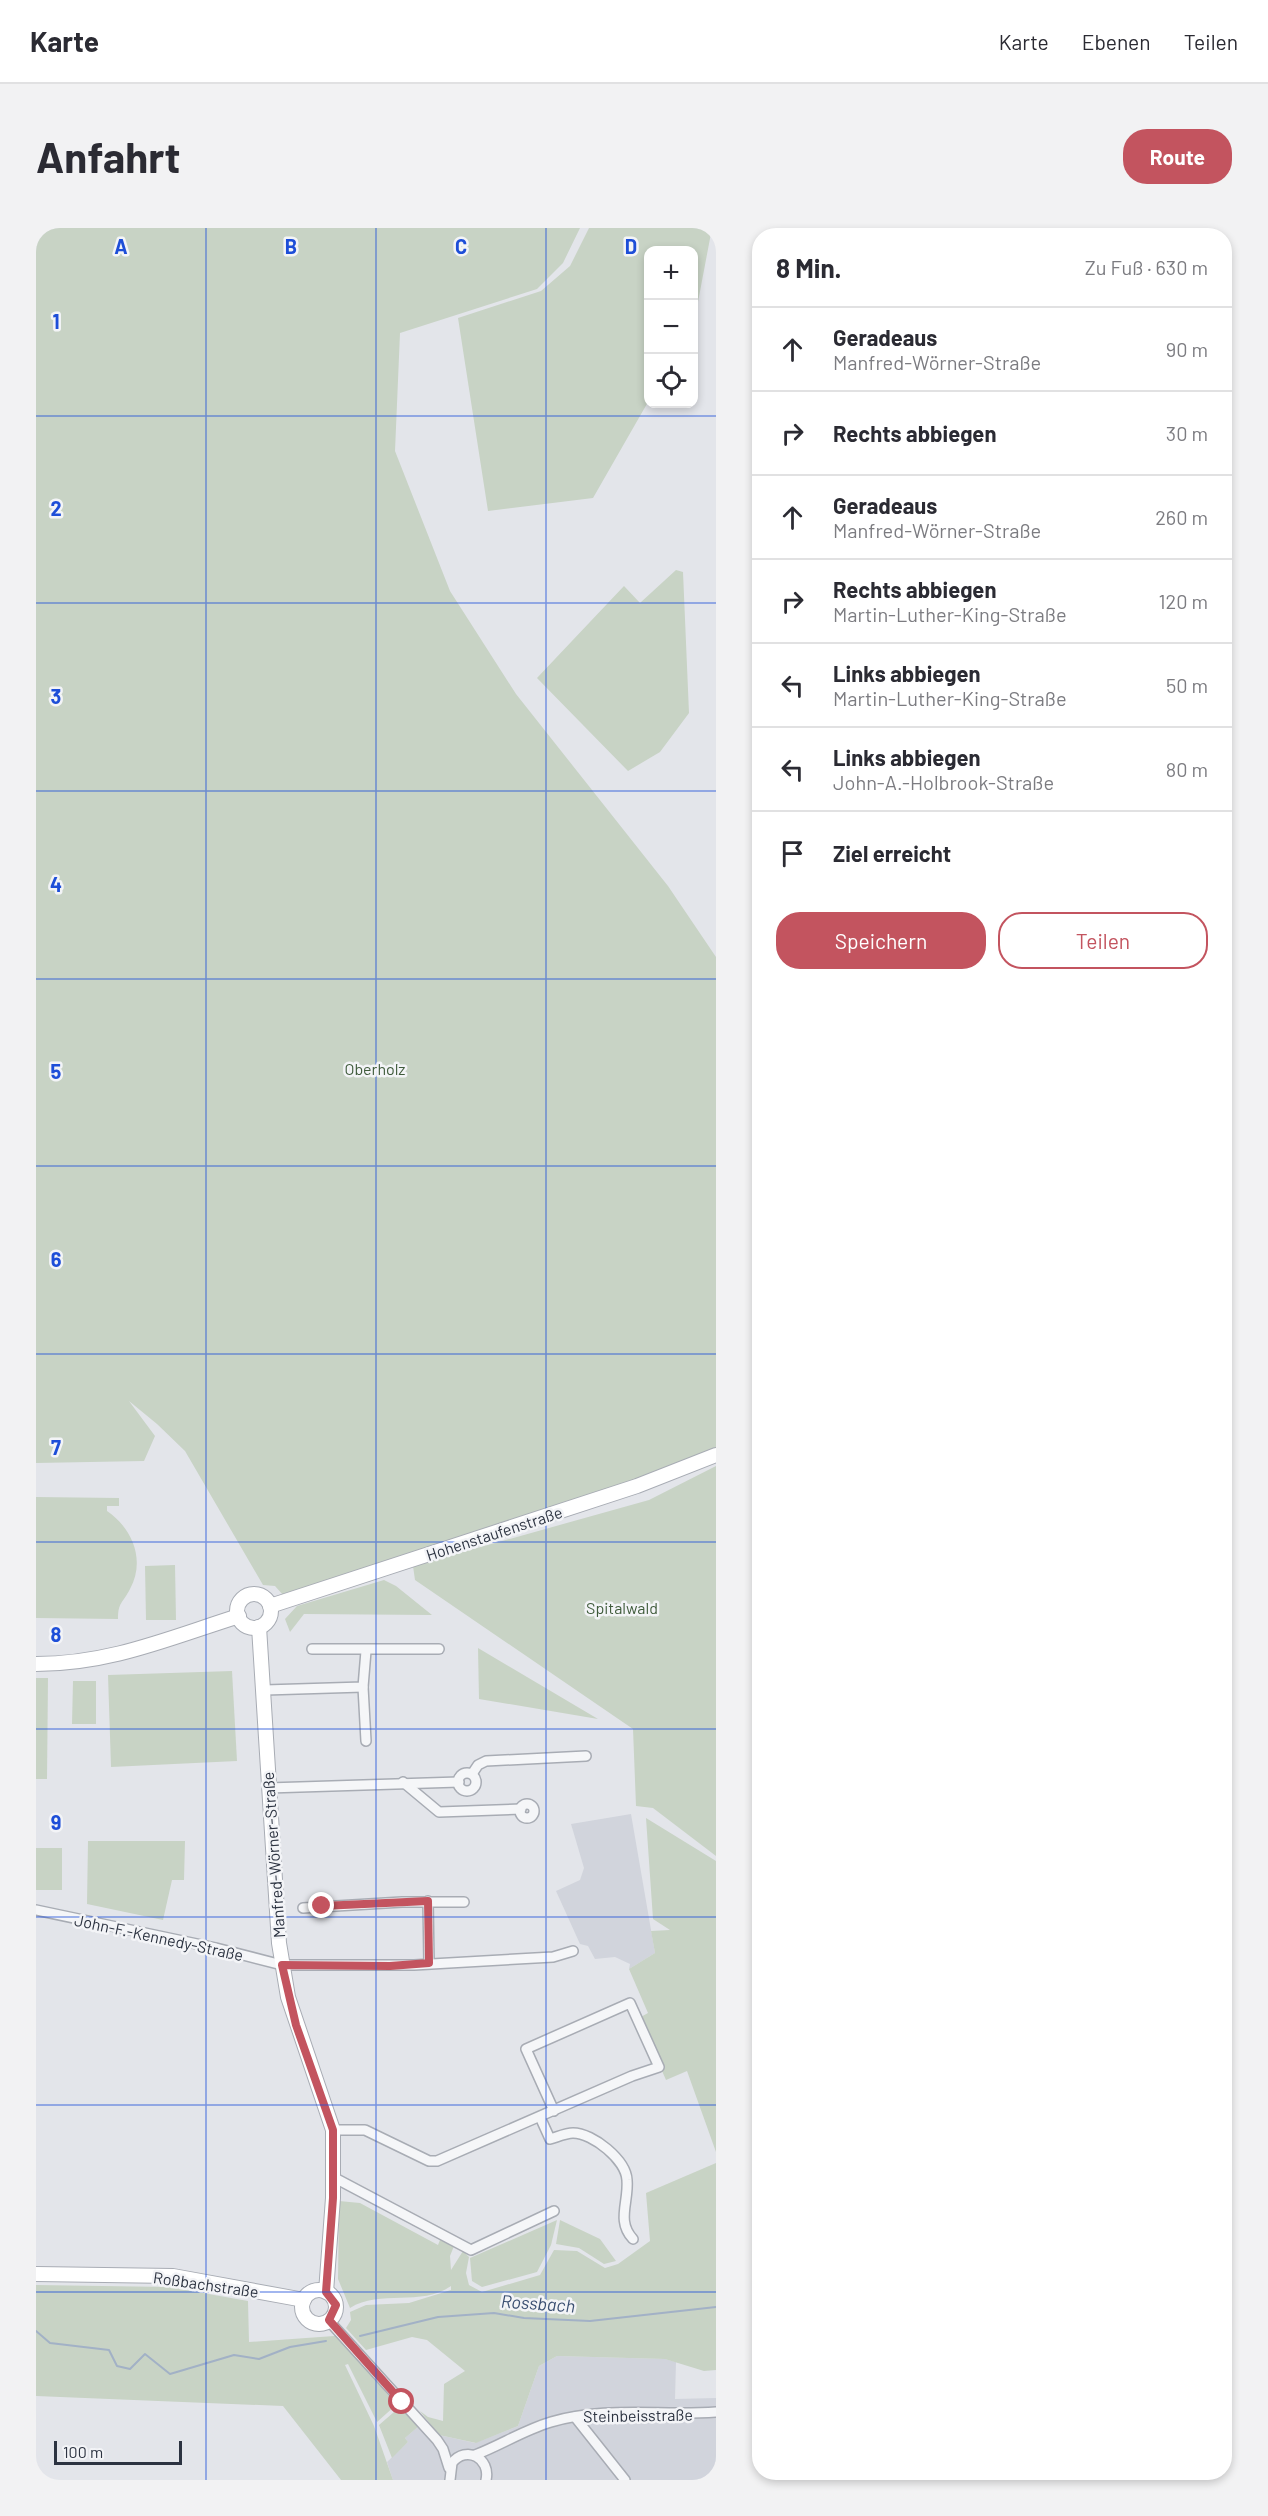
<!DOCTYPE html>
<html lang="de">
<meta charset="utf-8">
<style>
:root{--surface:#fff;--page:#f2f2f3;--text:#2b2b33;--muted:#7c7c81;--line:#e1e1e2;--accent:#c3545f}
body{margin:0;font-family:Barlow,sans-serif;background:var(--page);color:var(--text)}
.controls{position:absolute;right:18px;top:18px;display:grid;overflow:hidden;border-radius:12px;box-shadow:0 3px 9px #0003}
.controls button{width:54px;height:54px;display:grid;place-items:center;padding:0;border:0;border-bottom:2px solid var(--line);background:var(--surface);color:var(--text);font:30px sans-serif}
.scale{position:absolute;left:18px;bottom:15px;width:128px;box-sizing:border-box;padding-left:6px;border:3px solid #2c3341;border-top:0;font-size:16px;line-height:21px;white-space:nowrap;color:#2c3341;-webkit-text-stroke:4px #f3f4f7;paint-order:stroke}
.stop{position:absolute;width:18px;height:18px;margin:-14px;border:4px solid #c3545f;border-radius:50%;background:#fff}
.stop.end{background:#c3545f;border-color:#fff;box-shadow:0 2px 6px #0008}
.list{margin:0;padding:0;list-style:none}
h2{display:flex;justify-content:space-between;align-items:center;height:78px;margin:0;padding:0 24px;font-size:26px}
h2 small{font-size:20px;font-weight:400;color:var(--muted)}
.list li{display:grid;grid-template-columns:39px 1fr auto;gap:18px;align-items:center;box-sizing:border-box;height:84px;padding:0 24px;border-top:2px solid var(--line)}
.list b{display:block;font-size:22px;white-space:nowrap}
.list p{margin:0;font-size:20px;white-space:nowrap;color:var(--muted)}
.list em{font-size:20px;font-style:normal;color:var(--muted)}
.actions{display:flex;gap:12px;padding:18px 24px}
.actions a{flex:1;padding:14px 0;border:2px solid var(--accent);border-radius:24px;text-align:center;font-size:21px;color:var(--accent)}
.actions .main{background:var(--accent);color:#fff}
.icon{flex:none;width:33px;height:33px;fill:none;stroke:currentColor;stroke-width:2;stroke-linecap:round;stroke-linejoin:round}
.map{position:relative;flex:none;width:680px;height:2252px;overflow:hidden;border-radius:24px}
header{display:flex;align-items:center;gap:36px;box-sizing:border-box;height:84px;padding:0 30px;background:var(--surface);border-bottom:2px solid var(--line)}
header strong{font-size:28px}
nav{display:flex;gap:33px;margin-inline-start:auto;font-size:21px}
.intro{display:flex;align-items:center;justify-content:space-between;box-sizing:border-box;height:144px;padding:0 36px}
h1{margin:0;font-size:42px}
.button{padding:15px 27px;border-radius:24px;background:var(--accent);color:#fff;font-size:21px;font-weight:700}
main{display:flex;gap:36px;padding:0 36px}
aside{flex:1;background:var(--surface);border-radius:24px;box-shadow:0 3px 9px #0003}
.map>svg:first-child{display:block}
.built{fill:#d1d4dc}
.green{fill:#c8d3c5}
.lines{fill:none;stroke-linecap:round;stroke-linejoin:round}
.stream{stroke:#a2b1c6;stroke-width:2}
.street-casing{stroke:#a8acb4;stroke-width:12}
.secondary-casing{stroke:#a8acb4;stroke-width:16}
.street{stroke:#f5f6f8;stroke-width:9}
.secondary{stroke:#fff;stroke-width:14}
.route{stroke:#c3545f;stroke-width:8}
.grid{fill:none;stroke:#1d4ed8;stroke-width:1.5;stroke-opacity:0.55}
.labels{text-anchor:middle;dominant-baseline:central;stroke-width:5;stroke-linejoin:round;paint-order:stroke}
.park-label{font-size:16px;fill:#3f5b3b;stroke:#f3f4f7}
.street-label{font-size:16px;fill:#2c3341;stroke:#f3f4f7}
.water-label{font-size:18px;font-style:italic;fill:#3a4f71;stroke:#f3f4f7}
.grid-label{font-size:20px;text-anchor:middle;font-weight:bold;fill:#1d4ed8;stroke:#f3f4f7;stroke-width:5;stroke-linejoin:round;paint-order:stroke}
</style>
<header>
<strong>Karte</strong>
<nav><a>Karte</a><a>Ebenen</a><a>Teilen</a></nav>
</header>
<div class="intro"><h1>Anfahrt</h1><a class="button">Route</a></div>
<main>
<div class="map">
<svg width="680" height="2252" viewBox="0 0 680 2252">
<rect width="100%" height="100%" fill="#e3e5ea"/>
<g class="built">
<polygon points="595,1586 619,1725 593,1741 594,1736 579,1729 559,1731 552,1718 544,1716 520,1663 544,1652 548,1640 535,1596"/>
<polygon points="521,2128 629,2131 640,2134 639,2171 680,2170 680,2252 357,2252 351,2234 372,2214 369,2210 383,2198 396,2213 403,2207 439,2215 482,2198 503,2138"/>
</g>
<g class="green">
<polygon points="0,0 544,0 527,35 501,61 364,105 359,223 414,363 480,466 632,658 680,729 680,1223 594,1256 247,1367 239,1358 227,1357 149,1223 121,1196 93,1173 119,1208 108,1233 0,1235"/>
<polygon points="553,0 676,0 658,95 658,22 612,22 612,174 557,270 452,283 422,90 505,63 534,38"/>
<polygon points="640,342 647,344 653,485 624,524 592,543 501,450 588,358 604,375"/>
<polygon points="680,1238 680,1628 617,1580 600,1578 597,1501 379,1352 377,1338 613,1272"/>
<path d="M0,1269L83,1270V1278H71V1283C96,1300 110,1332 94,1361C87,1375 82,1374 82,1391L0,1390Z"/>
<polygon points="139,1337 140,1392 110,1392 109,1338"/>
<polygon points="348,1352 360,1358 396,1387 268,1386 254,1404 249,1391 261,1378"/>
<polygon points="442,1420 562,1491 443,1471"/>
<polygon points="196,1443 201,1533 75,1539 72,1447"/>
<polygon points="0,1450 12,1450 11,1551 0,1551"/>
<polygon points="37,1453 60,1453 60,1496 36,1496"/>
<polygon points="610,1590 680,1633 680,1924 651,1843 630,1852 603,1790 612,1785 593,1741 619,1725 615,1703 634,1702 617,1691"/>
<polygon points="52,1613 149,1613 148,1652 136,1652 127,1692 51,1676"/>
<rect x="0" y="1620" width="26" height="42"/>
<path d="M680,1935V2142L668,2143L629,2131L521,2128L503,2138L482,2198L440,2215L403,2207L384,2183L392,2189L407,2193L408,2156L429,2143L391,2112L376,2109L330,2122L310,2100L315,2092L314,2084L330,2077L373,2075L415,2062V2058C385,2079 344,2061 314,2080L302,2051L303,1973L324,1975L402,2017L404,2012L418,2018L414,2028L415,2042L427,2023L433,2029L430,2045L433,2057L446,2064L504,2047L518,2022L541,2023L569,2040L582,2036L614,2013L610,1965Z"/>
<polygon points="521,1992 515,2017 501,2044 446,2059 436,2053 434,2030"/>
<polygon points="524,1992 564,2011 580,2033 568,2036 543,2020 520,2016"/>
<polygon points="0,2057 133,2059 212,2073 213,2114 298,2108 302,2105 360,2177 341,2194 312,2136 309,2137 338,2198 357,2252 305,2252 247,2178 0,2168"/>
<polygon points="365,2178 383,2198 369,2210 372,2214 356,2230 343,2197"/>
</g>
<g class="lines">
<g class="stream">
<polyline points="0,2103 14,2115 73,2122 81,2138 94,2141 109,2126 134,2146 198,2127 223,2131 254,2119 290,2113"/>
<polyline points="324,2108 402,2089 458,2085 488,2090 554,2093 680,2079"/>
</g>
<defs>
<g id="street">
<polyline points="276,1421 403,1421"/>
<polyline points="327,1459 330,1513"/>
<polyline points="229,1462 327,1459 330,1423"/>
<circle cx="431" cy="1554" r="9"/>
<polyline points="436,1546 442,1537 450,1533 550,1528"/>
<polyline points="367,1554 403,1584 485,1581"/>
<polyline points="232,1560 423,1554"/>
<circle cx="491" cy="1583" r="7"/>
<polyline points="392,1673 393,1735"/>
<polyline points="267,1680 366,1674 428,1674"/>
<polyline points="0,1682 180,1720 246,1737 378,1737 517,1729 537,1723"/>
<path d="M504,1889L514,1911C521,1909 530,1905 537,1905C557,1905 590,1932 591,1952C593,1974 580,1993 597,2011"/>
<polyline points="297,1902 329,1902 393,1933 401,1933 596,1848 623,1839 594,1775 490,1821 518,1883"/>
<polyline points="297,1949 435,2022 518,1983"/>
<polyline points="293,2093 401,2212 407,2221 413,2240"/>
<polyline points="539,2189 589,2252"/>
<path d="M439,2227C465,2217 488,2202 515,2194C568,2178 625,2188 680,2184"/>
<path d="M414,2252L416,2235C430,2217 455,2230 450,2252"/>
</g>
<g id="secondary">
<circle cx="218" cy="1383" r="17"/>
<polyline points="234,1378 601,1258 680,1227"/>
<polyline points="223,1399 243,1715 252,1769 297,1902 297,1970 290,2064"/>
<path d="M0,1436C74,1436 133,1410 203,1388"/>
<polyline points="0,2046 137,2048 268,2072"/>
<circle cx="283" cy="2079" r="17"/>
</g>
</defs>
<use href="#street" class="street-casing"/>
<use href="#secondary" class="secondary-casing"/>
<use href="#street" class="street"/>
<use href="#secondary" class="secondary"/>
</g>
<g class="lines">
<polyline class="route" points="286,1678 392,1673 393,1735 354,1738 246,1737 260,1797 297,1902 297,1970 290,2064 300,2077 293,2092 366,2174"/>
</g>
<path class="grid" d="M170,0V2252M340,0V2252M510,0V2252M0,188H680M0,375H680M0,563H680M0,751H680M0,938H680M0,1126H680M0,1314H680M0,1501H680M0,1689H680M0,1877H680M0,2064H680"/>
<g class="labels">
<g class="park-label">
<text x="339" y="840">Oberholz</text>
<text x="586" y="1379">Spitalwald</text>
</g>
<g class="street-label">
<text transform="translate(458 1305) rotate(-18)">Hohenstaufenstraße</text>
<text transform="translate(237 1627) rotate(-94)">Manfred-Wörner-Straße</text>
<text transform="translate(123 1709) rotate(12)">John-F.-Kennedy-Straße</text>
<text transform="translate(170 2056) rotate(8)">Roßbachstraße</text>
<text transform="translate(602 2187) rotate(-1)">Steinbeisstraße</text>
</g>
<g class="water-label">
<text transform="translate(502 2075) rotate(4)">Rossbach</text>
</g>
</g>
<g class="grid-label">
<text x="85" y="26">A</text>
<text x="255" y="26">B</text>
<text x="425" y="26">C</text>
<text x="595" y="26">D</text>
<text x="20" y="101">1</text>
<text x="20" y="288">2</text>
<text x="20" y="476">3</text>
<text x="20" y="664">4</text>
<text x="20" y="851">5</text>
<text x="20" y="1039">6</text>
<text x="20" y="1227">7</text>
<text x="20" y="1414">8</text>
<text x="20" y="1602">9</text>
</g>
</svg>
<div class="controls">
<button>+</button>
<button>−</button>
<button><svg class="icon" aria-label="locate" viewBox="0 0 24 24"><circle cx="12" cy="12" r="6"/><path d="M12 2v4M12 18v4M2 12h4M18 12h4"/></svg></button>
</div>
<div class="scale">100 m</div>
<div class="stop" style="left:366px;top:2174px"></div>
<div class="stop end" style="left:286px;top:1678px"></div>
</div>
<aside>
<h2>8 Min.<small>Zu Fuß · 630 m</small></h2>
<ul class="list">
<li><svg class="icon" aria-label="ahead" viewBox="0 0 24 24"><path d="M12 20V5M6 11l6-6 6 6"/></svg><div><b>Geradeaus</b><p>Manfred-Wörner-Straße</p></div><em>90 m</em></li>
<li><svg class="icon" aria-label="right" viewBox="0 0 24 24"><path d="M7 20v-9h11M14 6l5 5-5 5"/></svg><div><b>Rechts abbiegen</b></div><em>30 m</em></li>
<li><svg class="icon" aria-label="ahead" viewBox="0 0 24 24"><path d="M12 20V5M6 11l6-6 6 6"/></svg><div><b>Geradeaus</b><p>Manfred-Wörner-Straße</p></div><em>260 m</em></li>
<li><svg class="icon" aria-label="right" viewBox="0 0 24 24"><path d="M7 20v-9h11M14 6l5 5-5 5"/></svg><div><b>Rechts abbiegen</b><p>Martin-Luther-King-Straße</p></div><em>120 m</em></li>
<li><svg class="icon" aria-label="left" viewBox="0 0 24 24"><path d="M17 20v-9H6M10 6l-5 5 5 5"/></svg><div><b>Links abbiegen</b><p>Martin-Luther-King-Straße</p></div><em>50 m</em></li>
<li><svg class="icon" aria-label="left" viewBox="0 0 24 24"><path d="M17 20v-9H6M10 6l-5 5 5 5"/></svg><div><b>Links abbiegen</b><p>John-A.-Holbrook-Straße</p></div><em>80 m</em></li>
<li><svg class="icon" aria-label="arrive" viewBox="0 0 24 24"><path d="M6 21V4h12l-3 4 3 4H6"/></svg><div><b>Ziel erreicht</b></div></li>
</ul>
<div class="actions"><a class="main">Speichern</a><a>Teilen</a></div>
</aside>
</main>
